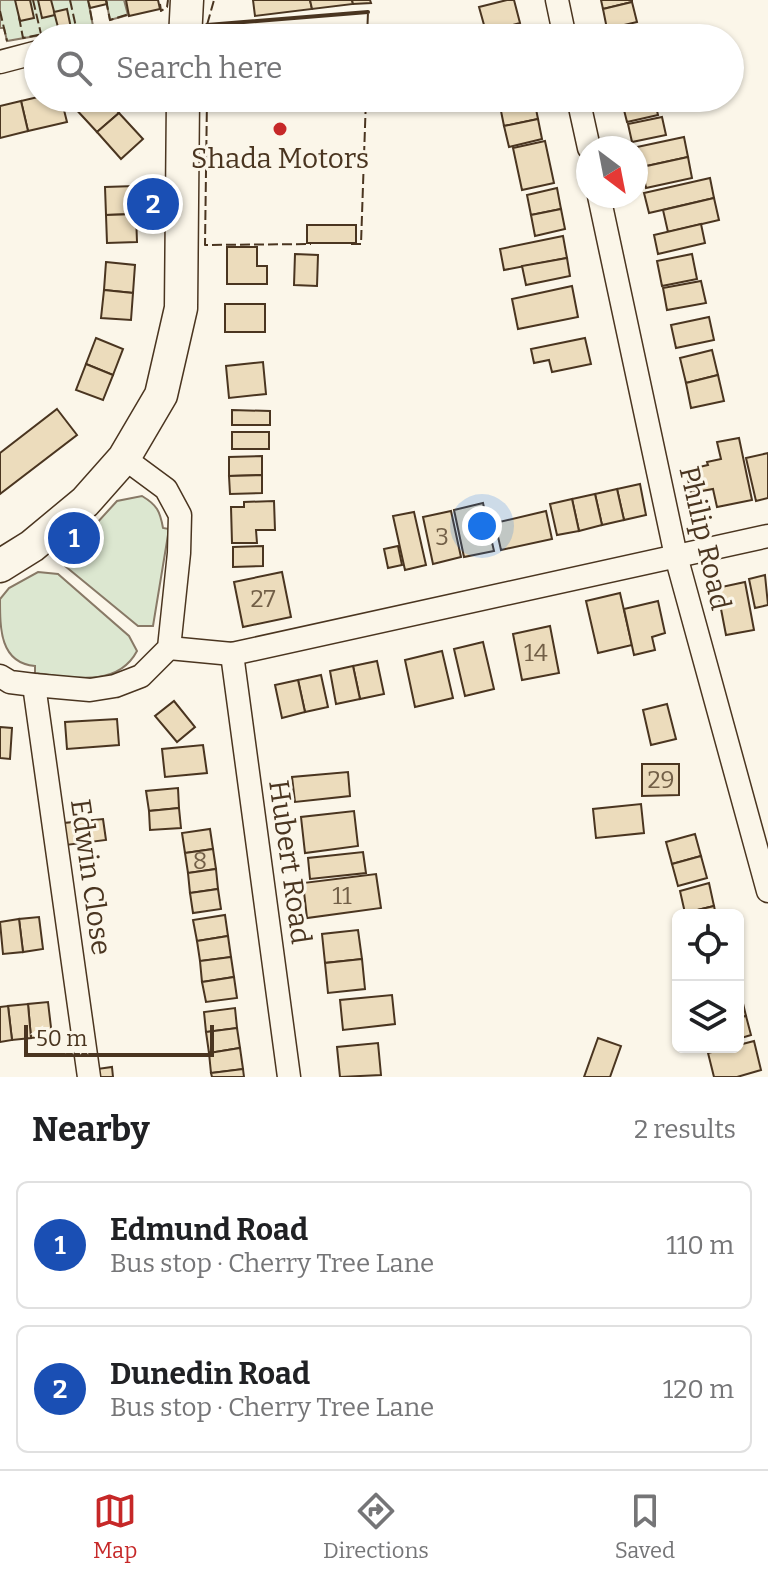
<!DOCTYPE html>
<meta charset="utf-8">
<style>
:root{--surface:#fff;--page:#f2f2f2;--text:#202124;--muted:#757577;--line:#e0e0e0;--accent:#c62828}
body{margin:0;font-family:Bitter,serif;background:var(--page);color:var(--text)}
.controls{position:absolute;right:24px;bottom:24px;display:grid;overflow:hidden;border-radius:12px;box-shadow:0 2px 6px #0004}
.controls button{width:72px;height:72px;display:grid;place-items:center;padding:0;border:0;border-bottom:2px solid var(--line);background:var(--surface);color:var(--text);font:40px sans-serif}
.compass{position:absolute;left:576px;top:136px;width:72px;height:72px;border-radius:50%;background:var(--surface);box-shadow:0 2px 6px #0004;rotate:148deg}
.scale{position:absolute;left:24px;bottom:20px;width:190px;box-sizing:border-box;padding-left:8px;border:4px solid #4a3520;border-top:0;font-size:22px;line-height:28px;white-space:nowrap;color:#4a3520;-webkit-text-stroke:6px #fbf6e9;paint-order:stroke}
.you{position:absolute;left:482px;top:526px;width:28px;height:28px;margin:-20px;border:6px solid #fff;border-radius:50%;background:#1a73e8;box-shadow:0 0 0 12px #1a73e833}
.badge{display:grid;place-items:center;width:52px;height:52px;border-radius:50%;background:var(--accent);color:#fff;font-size:26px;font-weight:700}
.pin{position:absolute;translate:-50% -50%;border:4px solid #fff;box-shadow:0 2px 8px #0006}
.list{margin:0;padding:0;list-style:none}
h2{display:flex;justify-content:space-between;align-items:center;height:104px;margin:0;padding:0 32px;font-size:34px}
h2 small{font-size:26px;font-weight:400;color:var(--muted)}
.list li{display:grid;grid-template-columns:52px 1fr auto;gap:24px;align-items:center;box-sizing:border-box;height:128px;margin:0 16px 16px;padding:0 16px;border:2px solid var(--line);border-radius:12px}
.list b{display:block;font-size:30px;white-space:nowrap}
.list p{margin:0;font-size:26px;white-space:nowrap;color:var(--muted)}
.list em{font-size:26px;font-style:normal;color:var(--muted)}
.icon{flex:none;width:44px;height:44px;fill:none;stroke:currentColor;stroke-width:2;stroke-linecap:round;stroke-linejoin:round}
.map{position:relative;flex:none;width:768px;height:1077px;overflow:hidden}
.search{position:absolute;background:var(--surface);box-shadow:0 2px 6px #0004;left:24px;right:24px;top:24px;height:88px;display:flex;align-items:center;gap:20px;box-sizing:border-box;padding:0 28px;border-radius:44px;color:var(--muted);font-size:30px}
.sheet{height:392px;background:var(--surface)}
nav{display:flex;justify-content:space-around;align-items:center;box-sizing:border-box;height:112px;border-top:2px solid var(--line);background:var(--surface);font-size:22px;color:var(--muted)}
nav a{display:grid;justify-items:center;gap:4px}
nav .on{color:var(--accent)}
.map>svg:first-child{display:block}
.green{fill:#dce7d0;stroke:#887966;stroke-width:2}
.building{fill:#ecdcbc;stroke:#4a3520;stroke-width:2}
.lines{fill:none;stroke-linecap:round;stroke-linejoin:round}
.street-casing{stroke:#4a3520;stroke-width:25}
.secondary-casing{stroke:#4a3520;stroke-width:35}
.street{stroke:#fbf6e9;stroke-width:22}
.secondary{stroke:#fbf6e9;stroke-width:32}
.fence{stroke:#4a3520;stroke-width:2;stroke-dasharray:10 4;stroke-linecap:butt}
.wall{stroke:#4a3520;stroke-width:4}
.poi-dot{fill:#c62828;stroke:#fbf6e9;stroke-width:3}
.labels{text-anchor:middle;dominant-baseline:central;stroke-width:6;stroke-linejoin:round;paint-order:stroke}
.number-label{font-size:24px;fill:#725f47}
.poi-label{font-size:28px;fill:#4a3520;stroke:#fbf6e9}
.street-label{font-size:28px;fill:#4a3520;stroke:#fbf6e9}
</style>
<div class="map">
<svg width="768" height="1077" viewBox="0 0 768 1077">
<rect width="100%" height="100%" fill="#fbf6e9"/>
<g class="green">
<polygon points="0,0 88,0 93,26 7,41 4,28 0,28"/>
<polygon points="106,0 124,0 128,15 110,20"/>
<path d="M142,496C157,505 160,511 163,528L169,529L153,626H138L65,566L64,559L117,501Z"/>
<path d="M38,572L58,574L129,636L137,651C117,689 69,677 35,673V666C0,663 0,629 0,599L9,588Z"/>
</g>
<g class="building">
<polygon points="15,0 30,0 34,18 20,21"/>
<polygon points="38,0 51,0 55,15 42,18"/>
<polygon points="88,0 106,0 107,4 90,8"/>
<polygon points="126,0 158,0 160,9 129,16"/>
<polygon points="253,0 310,0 312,9 255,16"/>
<polygon points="310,0 352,0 353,4 312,9"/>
<polygon points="352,0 370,0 371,3 353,4"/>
<polygon points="507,0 514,0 520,23 486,32 479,7"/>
<polygon points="601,0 632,0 632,2 603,9"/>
<polygon points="632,2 637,22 607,29 603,9"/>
<polygon points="67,9 71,28 59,31 54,12"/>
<polygon points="516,29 518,38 477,38"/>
<polygon points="653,32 654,38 627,38"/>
<polygon points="38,97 61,98 67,122 28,131 21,101"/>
<polygon points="83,98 106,98 119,113 97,132 73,106"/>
<polygon points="621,98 654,98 658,115 627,122"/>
<polygon points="534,99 538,119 504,126 500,106"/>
<polygon points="21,101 28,131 0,138 0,106"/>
<polygon points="119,113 143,139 121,159 97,132"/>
<polygon points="662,117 666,135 632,142 628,124"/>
<polygon points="538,119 542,139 509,147 504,126"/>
<polygon points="684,137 688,157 642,167 637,147"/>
<polygon points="545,141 554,183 522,190 513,148"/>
<polygon points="688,157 692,178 646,188 642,167"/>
<polygon points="710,178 714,198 649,213 644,193"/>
<polygon points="135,186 136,214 106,215 105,187"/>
<polygon points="557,188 561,209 531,215 527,195"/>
<polygon points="714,198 719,220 668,232 663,210"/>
<polygon points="561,209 565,229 535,236 531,215"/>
<polygon points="136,214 137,242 107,243 106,215"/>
<polygon points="701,224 705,243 658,254 654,235"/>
<rect x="307" y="225" width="49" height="18"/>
<polygon points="563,236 567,258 504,270 500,249"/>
<polygon points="227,247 257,247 257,266 267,266 267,284 227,284"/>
<polygon points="295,254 318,255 317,286 294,285"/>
<polygon points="692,254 697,279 662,286 657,261"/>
<polygon points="567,258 570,276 526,285 522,266"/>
<polygon points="106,262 135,265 133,293 104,290"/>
<polygon points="701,281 706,303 667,310 663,288"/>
<polygon points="572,286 578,317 518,329 512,299"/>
<polygon points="104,290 133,293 131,320 101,318"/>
<rect x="225" y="304" width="40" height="28"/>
<polygon points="709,317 714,340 676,348 671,325"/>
<polygon points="96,338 123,349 113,375 86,364"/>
<polygon points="585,338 591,364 552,372 549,360 534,363 531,349"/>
<polygon points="712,350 718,375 686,383 680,358"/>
<polygon points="263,362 266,394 229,398 226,366"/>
<polygon points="86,364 113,375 103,400 76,390"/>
<polygon points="718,375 724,401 691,408 686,383"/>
<polygon points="57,409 77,435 0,494 0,453"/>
<polygon points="232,410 270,411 270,425 232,425"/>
<rect x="232" y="432" width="37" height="17"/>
<polygon points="739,438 752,500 717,507 713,489 691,493 686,470 708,465 707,462 721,459 717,442"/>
<polygon points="768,453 768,498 756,501 746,458"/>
<polygon points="262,456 262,475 229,476 229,457"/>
<polygon points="262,475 262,493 230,494 229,476"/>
<polygon points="640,484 646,515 624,520 617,489"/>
<polygon points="617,489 624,520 602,525 595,494"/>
<polygon points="595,494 602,525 579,531 572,499"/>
<polygon points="572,499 579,531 557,535 550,504"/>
<polygon points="274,501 275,530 256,530 257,543 232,543 231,507 244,507 244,502"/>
<polygon points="483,503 494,551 464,557 454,510"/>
<polygon points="451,511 461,557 433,564 423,517"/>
<polygon points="546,511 552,539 501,550 495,523"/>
<polygon points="414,512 426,565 405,570 393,516"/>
<polygon points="263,546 263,566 233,567 233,547"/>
<polygon points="398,546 402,565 388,568 384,549"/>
<polygon points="282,572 291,617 243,627 234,582"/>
<polygon points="765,575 768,605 755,608 749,579"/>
<polygon points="745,582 754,630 726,635 717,588"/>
<polygon points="620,593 632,645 598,653 586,601"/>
<polygon points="658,601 665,633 652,637 655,650 634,655 624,609"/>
<polygon points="550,626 559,673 522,680 513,634"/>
<polygon points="483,642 494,689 465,696 454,649"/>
<polygon points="442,651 453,698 415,707 405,660"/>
<polygon points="377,661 384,694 360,699 353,666"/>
<polygon points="353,666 360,699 336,704 330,671"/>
<polygon points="321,675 328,707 305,712 298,680"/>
<polygon points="298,680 305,712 282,718 275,685"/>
<polygon points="174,701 195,727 177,742 155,716"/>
<polygon points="667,704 676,739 651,745 643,710"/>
<polygon points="117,719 119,745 67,749 65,722"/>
<polygon points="0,727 12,728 10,759 0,758"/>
<polygon points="203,745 207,773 165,777 162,749"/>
<polygon points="642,764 679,764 679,795 642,796"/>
<polygon points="348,772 350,796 295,802 292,777"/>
<polygon points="178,788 179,808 149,811 146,791"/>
<polygon points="641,804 644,833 596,838 593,809"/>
<polygon points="179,808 181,828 150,830 149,811"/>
<polygon points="354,811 358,846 305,853 301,817"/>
<polygon points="103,819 106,840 66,845 64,823"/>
<polygon points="210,829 213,849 185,853 182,833"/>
<polygon points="695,834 701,856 672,864 666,842"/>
<polygon points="213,849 216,869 188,873 185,853"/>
<polygon points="363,852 366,873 310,879 308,858"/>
<polygon points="701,856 707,878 678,886 672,864"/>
<polygon points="216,869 218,889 190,893 188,873"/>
<polygon points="376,874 381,908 307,918 303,883"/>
<polygon points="709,883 714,906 685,913 680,891"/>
<polygon points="218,889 221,909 193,913 190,893"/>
<polygon points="714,906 716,915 686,915 685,913"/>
<polygon points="225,915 228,936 197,941 193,920"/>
<polygon points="39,917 43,949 23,952 19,919"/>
<polygon points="19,919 23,952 3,954 0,922"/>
<polygon points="358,930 362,959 325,963 322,934"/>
<polygon points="228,936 231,957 200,961 197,941"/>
<polygon points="231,957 234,977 202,982 200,961"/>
<polygon points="362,959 365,989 328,993 325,963"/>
<polygon points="234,977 237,998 206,1002 202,982"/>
<polygon points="392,995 395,1024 343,1030 340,1000"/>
<polygon points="741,995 746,1016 738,1018 738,996"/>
<polygon points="48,1002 52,1036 31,1038 28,1004"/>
<polygon points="28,1004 31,1038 12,1040 8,1006"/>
<polygon points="8,1006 12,1040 0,1042 0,1007"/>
<polygon points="235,1008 237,1028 206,1032 204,1012"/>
<polygon points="746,1016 751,1035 738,1039 738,1018"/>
<polygon points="237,1028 240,1048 209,1053 206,1032"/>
<polygon points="598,1038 621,1046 610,1077 584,1077"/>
<polygon points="754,1041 761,1070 737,1077 714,1077 708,1053"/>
<polygon points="378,1043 381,1075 340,1077 337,1047"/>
<polygon points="240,1048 243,1069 211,1073 209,1053"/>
<polygon points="112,1067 113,1077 98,1077 97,1069"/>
<polygon points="243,1069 244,1077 212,1077 211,1073"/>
</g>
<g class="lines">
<defs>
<g id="street">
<polyline points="557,0 565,38"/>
<polyline points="0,62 38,52"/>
<polyline points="578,98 589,148"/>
<polyline points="599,196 676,556 768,891"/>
<polyline points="169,648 232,654 768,536"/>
<polyline points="232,654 289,1077"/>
<polyline points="0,676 10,682 34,685 90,690 115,686 141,676 169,648 179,553 180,515 166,489 124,458"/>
<polyline points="34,685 89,1077"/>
</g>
<g id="secondary">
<polyline points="185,38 187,0"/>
<polyline points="0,566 32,546 85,502 124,458 161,395 181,308 183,98"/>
</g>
</defs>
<use href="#street" class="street-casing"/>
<use href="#secondary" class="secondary-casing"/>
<use href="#street" class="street"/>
<use href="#secondary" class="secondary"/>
<g class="fence">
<polyline points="33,0 41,34"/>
<polyline points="70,0 76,27"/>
<polyline points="106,0 110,20 129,14"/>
<polyline points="160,4 161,11 167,7 168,0"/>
<polyline points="0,11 7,41"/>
<polyline points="19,17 23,38 59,31 58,27"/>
<polyline points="71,28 93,26 89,4"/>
<polyline points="207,38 207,25 214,0"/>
<polyline points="367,38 368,12"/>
<polyline points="207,98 205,245 311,244"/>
<polyline points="351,244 361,244 366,98"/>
</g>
<polyline class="wall" points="207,25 368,12"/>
</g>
<circle class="poi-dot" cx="280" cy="129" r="8"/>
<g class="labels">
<g class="number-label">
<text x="442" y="537">3</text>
<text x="263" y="599">27</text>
<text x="536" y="653">14</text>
<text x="661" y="780">29</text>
<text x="200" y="861">8</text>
<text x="342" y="896">11</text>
</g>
<g class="poi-label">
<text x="280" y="158">Shada Motors</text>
</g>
<g class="street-label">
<text transform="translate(705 538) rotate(77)">Philip Road</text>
<text transform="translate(290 862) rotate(82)">Hubert Road</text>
<text transform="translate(91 877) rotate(82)">Edwin Close</text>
</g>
</g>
</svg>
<div class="controls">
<button><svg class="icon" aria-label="locate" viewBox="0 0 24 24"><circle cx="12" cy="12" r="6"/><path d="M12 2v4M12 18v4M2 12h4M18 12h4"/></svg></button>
<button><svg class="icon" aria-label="layers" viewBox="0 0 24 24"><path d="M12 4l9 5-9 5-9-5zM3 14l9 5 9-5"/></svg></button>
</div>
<svg class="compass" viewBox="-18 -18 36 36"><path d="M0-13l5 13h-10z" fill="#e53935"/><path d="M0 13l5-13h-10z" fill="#757577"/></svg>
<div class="scale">50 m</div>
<div class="you"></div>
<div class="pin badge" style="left:74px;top:538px;background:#1a4fb4">1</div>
<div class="pin badge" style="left:153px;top:204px;background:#1a4fb4">2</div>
<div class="search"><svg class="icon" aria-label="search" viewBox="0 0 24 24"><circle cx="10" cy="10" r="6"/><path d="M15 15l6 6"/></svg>Search here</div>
</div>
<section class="sheet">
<h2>Nearby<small>2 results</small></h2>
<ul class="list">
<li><span class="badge" style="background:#1a4fb4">1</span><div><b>Edmund Road</b><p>Bus stop · Cherry Tree Lane</p></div><em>110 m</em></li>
<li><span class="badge" style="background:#1a4fb4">2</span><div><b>Dunedin Road</b><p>Bus stop · Cherry Tree Lane</p></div><em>120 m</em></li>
</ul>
</section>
<nav>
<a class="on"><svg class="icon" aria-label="map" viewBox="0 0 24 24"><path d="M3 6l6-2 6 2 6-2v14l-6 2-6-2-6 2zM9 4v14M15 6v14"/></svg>Map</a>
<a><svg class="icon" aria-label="directions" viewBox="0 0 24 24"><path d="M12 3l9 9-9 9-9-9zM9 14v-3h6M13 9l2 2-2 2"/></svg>Directions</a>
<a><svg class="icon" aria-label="saved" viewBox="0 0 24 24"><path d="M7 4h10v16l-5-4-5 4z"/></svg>Saved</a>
</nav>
